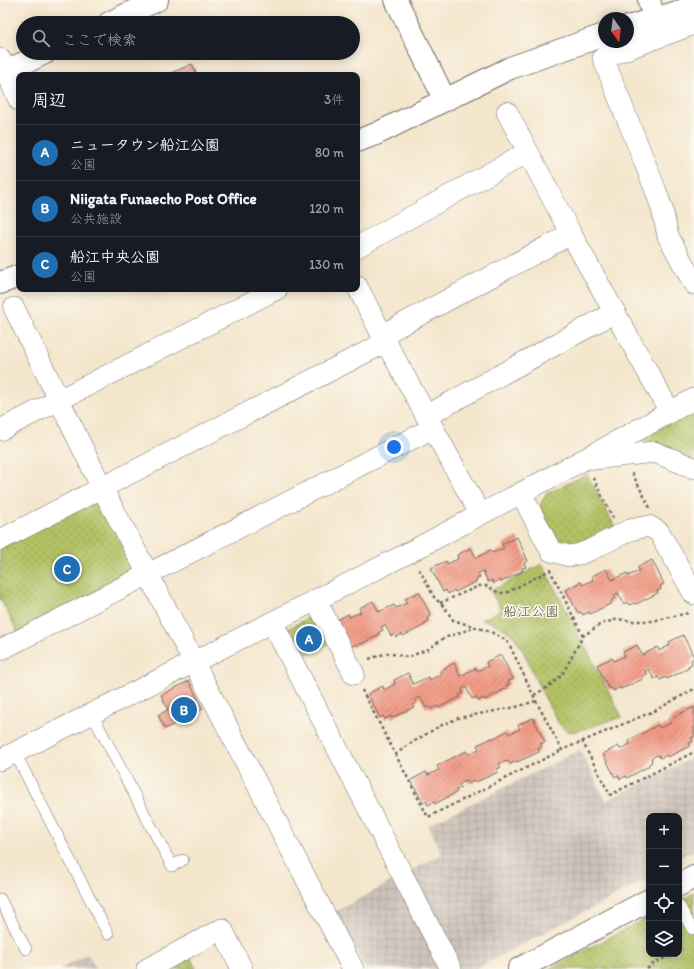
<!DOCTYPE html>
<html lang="ja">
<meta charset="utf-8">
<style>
:root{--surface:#171b24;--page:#242831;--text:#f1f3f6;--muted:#9ea1a6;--line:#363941;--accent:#1f6fb2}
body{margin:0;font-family:Itim,"Klee One",sans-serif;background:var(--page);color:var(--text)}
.controls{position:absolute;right:12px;bottom:12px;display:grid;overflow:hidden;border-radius:8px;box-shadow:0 2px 10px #0003}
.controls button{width:36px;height:36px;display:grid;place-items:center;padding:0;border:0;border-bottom:1px solid var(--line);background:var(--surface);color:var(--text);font:20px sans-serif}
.compass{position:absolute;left:598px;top:12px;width:36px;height:36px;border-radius:50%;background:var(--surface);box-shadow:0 2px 10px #0003;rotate:166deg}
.you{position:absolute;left:394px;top:447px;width:14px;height:14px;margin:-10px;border:3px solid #fff;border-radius:50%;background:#1a73e8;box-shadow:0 0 0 6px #1a73e833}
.badge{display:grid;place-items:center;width:26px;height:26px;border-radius:50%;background:var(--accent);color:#fff;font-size:13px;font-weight:700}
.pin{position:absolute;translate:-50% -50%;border:2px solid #fff;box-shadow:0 1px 4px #0006}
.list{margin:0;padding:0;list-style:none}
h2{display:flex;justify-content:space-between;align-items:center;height:52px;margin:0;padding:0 16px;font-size:17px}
h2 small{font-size:13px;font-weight:400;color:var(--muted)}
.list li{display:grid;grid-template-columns:26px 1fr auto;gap:12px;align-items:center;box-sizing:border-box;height:56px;padding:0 16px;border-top:1px solid var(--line)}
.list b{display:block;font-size:15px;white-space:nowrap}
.list p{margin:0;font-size:13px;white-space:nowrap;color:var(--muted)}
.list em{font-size:13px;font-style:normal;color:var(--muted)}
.icon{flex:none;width:22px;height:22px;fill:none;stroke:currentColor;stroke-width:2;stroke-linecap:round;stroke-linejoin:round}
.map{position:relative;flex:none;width:694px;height:969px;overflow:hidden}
.search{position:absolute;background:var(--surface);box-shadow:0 2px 10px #0003;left:16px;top:16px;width:344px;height:44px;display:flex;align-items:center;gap:10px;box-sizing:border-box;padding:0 14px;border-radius:22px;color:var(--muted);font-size:15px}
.panel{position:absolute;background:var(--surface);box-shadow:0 2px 10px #0003;left:16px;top:72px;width:344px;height:220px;border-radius:8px}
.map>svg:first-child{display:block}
.industrial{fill:url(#industrial-grid)}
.green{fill:url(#green-dots);stroke:#6e7648}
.building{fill:url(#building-hatch)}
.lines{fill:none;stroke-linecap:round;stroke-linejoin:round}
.lane-casing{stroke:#716c64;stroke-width:12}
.street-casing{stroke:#716c64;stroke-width:22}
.secondary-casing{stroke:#716c64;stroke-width:24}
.path{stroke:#716c64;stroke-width:2.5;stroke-dasharray:3 3;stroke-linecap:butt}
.lane{stroke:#fff;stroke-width:11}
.street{stroke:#fff;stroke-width:21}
.secondary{stroke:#fff;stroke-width:22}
.labels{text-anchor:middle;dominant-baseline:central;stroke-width:3;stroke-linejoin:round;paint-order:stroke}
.park-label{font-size:14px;fill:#53583c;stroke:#fbf7ec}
</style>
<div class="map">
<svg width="694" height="969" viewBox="0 0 694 969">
<defs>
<pattern id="industrial-grid" width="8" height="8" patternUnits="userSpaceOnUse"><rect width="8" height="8" fill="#cdc2b9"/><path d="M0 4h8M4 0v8" fill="none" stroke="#b0a79f"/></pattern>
<pattern id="green-dots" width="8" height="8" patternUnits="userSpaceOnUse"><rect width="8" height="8" fill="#b1c164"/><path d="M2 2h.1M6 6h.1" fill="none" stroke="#909d53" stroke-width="1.8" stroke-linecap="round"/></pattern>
<pattern id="building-hatch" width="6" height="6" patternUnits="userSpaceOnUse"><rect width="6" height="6" fill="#f29b86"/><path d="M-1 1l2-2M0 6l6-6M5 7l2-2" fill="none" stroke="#c47f6e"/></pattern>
</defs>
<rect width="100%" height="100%" fill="#fbf7ec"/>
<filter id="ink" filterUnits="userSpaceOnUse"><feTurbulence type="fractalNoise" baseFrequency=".025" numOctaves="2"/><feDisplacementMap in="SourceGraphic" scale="8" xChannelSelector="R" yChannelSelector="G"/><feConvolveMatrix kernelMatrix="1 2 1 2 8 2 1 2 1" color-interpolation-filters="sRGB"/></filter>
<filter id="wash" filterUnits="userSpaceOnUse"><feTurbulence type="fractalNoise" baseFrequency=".012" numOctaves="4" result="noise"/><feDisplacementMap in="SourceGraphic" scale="16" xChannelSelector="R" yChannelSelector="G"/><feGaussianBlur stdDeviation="0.9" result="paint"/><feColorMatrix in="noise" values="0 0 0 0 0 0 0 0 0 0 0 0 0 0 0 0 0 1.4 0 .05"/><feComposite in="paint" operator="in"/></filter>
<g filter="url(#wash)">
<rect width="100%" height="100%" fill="#f4e6cd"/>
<g class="industrial">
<polygon points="580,750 606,801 694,757 694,851 679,858 679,816 649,816 649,874 647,875 648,879 475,969 365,969 335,912 442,854 428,825"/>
<polygon points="88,954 96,969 60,969"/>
</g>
<g class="green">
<polygon points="694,410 694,460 624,448"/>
<polygon points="587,474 615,527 576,547 559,544 539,507 546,494"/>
<polygon points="94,501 104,504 136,564 133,574 18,633 0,598 0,548"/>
<path d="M542,564L622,717L577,731C568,733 565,730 559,724C551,709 543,695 536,680C529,665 523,646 511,634C505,628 490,621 481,620L501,610L491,591Z"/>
<polygon points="316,614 330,643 299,658 288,635 289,628"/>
<polygon points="694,893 694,969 549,969 649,917 649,954 679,954 679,901"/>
<polygon points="189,955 196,969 162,969"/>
</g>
<g id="blocks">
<g class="building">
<polygon points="192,64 197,75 167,75"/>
<polygon points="517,537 528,561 524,563 526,567 522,568 523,571 501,582 500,580 493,583 492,580 488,582 483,571 478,573 480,577 476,579 477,581 455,592 454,590 448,594 446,590 443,592 431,568 446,561 447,564 458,559 457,555 471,548 476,558 491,550 493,553 504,548 502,544"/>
<polygon points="652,560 664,584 660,586 661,589 657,591 658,593 636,604 635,603 629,605 627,602 624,604 618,593 614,595 615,598 611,601 612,603 590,614 589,612 583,615 581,612 578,613 566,590 581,582 582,585 593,580 592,576 606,569 612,580 627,573 628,576 639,571 638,567"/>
<polygon points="419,592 431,616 427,618 429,621 424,623 425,625 403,636 402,634 396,637 394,634 391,636 385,625 381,627 383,630 378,633 379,635 357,646 356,644 350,647 333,622 348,614 349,617 361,612 359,608 373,601 379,612 394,605 396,608 407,603 405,599"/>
<polygon points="683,635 694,657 694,658 691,660 692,664 688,666 689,668 667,679 666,677 660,680 658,677 654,679 649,669 645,671 647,674 642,676 643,679 621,689 620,687 614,691 612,688 609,689 597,665 612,658 614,661 625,656 623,652 637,645 642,655 658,647 659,651 670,645 669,642"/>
<polygon points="501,655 513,679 508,681 510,684 506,686 507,688 485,700 484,698 478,701 476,697 472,699 466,687 462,689 463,693 459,695 460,697 438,708 437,706 431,709 429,706 426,708 420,697 416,699 417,703 413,705 414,707 392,718 391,716 385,719 383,716 380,718 368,694 383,686 384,690 395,684 394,680 408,673 413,684 429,677 430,680 441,674 440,671 454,663 460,676 476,668 477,671 488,666 486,662"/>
<polygon points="189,681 203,709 165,729 158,715 168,710 161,695"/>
<polygon points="694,707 694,737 691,738 693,741 689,743 690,746 668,757 667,755 660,758 659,755 655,756 651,759 652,762 648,765 649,766 627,778 626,776 620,779 618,775 615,777 603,754 618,746 620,749 630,744 629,740 658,725 660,728 671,723 669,719"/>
<polygon points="533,718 545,742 540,744 542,747 538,749 539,752 517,762 516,761 510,764 508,761 505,762 504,761 499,764 501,767 497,769 498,772 476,782 475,780 469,784 467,781 463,782 459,785 461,788 456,790 457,792 435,804 434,802 428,805 426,801 423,803 411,780 426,772 428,775 439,770 437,766 466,751 468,754 479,749 477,745 492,738 492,739 507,731 509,734 520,729 518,725"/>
</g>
</g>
</g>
<g filter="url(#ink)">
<use href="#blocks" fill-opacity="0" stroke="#716c64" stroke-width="1"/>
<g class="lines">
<defs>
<g id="lane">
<polyline points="92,714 172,866 183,860"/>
<polyline points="15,753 108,934"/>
<polyline points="0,899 26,949"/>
<polyline points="679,905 692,929"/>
</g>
<g id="street">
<polyline points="694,24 603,58 656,191 662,209 668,236 694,284"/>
<polyline points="0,59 19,100"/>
<polyline points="507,112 571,234 670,412"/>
<polyline points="357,247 528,152"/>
<polyline points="357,286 382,335 480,514"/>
<polyline points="14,308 102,488 148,574 353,969"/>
<polyline points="382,335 571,234"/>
<polyline points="426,416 615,312"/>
<polyline points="0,430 277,289"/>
<polyline points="594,459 654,452 694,468"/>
<polyline points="521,493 551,551 569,556 580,554 590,550 630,530 649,526 659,532 694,594"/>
<polyline points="0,540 386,342"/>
<polyline points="316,600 354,674"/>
<polyline points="272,622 451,969"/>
<polyline points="0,650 433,428"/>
<polyline points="0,760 194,662 410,552 583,460 694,399"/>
<polyline points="147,969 222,929 242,969"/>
</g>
<g id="secondary">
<polyline points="396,0 445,100 510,68 604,35"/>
<polyline points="649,0 654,19"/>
<polyline points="109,23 157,0"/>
<polyline points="628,27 694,7"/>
<polyline points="0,74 45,53"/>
<polyline points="357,141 376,134 445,100"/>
<polyline points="0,283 19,276"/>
<polyline points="679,885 694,877"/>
<polyline points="519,969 649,900"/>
</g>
</defs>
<use href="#lane" class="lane-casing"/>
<use href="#street" class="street-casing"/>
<use href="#secondary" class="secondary-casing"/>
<g class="path">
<polyline points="632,473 650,508"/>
<polyline points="593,478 613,518"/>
<polyline points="419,569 434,597 445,608 453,620 491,632 506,640 510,646 536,701 562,750 654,711 694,689"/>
<polyline points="440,603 479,586 487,586 499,593 506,593 550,570 583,636"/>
<polyline points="369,659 387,653 408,657 429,649 444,638 476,627"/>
<polyline points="362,690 428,817 562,750"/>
<polyline points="534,695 548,687 562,675 583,636 601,624 618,619 632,621 652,621 688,613"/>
<polyline points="582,741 610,795 694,752"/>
<polyline points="395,755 408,745 438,727 458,718 516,707 536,701"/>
<polyline points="647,969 653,964 672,954"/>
</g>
<use href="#lane" class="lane"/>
<use href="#street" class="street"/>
<use href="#secondary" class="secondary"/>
</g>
</g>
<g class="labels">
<g class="park-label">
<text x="531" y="611">船江公園</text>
</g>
</g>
</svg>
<div class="controls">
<button>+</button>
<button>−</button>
<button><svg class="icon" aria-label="locate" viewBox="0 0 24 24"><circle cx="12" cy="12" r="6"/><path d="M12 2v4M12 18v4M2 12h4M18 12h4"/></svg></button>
<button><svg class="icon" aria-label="layers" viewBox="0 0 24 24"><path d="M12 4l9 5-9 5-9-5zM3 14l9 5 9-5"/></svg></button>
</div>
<svg class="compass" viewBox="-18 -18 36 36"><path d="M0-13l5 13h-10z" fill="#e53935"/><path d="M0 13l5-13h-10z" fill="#9ea1a6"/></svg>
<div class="you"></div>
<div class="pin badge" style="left:309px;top:639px">A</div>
<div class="pin badge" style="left:184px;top:710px">B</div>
<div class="pin badge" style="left:67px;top:569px">C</div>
<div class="search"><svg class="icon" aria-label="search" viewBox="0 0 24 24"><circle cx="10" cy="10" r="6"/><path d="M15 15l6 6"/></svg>ここで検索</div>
<section class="panel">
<h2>周辺<small>3件</small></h2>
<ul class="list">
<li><span class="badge">A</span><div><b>ニュータウン船江公園</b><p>公園</p></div><em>80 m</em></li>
<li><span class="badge">B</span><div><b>Niigata Funaecho Post Office</b><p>公共施設</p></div><em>120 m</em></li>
<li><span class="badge">C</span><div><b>船江中央公園</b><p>公園</p></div><em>130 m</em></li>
</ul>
</section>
</div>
